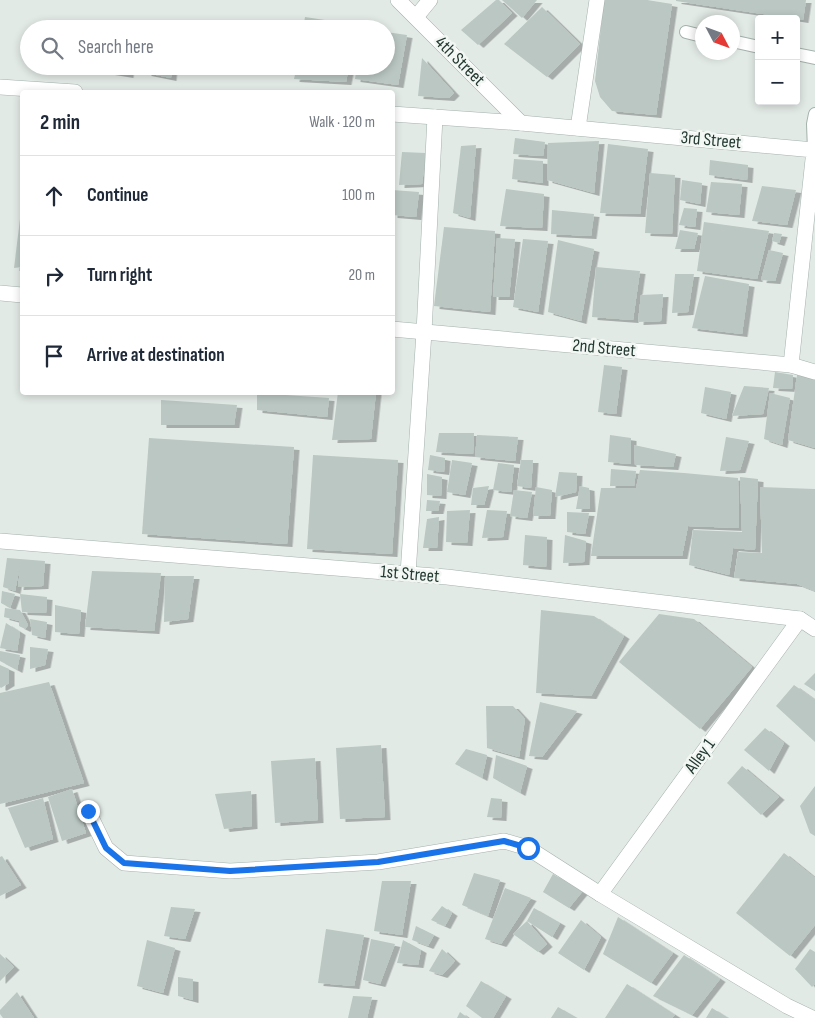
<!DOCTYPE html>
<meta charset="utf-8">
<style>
:root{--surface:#fff;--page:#f2f2f3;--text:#1f2937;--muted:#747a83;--line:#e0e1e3}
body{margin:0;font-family:"Sofia Sans Condensed",sans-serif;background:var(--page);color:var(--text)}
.controls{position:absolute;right:15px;top:15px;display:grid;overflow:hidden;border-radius:5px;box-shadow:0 2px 8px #0003}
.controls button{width:45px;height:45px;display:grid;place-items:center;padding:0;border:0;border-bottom:1px solid var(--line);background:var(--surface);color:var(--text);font:25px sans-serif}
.compass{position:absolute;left:695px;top:15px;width:45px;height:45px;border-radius:50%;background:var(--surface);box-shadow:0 2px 8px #0003;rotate:131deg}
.stop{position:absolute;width:15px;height:15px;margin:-11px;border:4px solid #1a73e8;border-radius:50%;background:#fff}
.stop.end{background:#1a73e8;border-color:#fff;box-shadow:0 1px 5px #0008}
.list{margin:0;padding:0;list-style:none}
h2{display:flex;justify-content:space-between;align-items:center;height:65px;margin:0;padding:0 20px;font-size:21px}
h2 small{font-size:16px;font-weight:400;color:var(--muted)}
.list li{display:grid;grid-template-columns:32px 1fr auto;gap:15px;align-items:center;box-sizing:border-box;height:80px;padding:0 20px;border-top:1px solid var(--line)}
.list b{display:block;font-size:19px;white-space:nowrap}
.list em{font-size:16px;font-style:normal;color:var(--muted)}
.icon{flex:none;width:28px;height:28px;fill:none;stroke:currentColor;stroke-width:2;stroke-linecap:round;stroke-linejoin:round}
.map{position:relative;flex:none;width:815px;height:1018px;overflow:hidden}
.search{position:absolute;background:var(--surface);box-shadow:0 2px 8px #0003;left:20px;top:20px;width:375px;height:55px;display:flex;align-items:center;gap:12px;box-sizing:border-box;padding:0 18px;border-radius:28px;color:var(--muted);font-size:19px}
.panel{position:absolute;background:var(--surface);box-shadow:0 2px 8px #0003;left:20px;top:90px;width:375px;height:305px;border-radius:5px}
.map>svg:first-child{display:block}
.building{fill:#bac7c2;filter:url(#shadow)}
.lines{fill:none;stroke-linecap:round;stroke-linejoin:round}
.lane-casing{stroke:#a5b1ac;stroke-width:14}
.street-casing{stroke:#a5b1ac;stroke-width:16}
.lane{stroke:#fff;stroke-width:12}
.street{stroke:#fff;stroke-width:15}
.route{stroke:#1a73e8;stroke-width:6}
.labels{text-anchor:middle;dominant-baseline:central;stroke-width:5;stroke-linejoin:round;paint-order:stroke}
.street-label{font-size:18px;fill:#243932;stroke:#f2f7f4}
</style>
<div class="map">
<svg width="815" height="1018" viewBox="0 0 815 1018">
<defs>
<filter id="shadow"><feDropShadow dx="5.5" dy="3" stdDeviation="0" flood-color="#0004"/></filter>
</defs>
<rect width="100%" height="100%" fill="#e2eae6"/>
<g class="building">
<polygon points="496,0 499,0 512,13 478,45 461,30"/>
<polygon points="502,0 537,0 522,18"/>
<polygon points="604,0 647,0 672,4 656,115 612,111 600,97 595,81"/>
<polygon points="676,0 806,0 803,20 676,1"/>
<polygon points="542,7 580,44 547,77 504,44"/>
<polygon points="305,17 358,25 357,29 303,29"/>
<polygon points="386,32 407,35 398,85 355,79 357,66 386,66"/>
<polygon points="422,58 454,93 449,98 418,96"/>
<polygon points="92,66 129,66 128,75 91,69"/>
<polygon points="146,66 172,66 171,78 146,73"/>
<polygon points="297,66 349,66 346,82 294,79"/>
<polygon points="515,138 545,142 543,156 513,154"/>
<polygon points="599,141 594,193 547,180 548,143"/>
<polygon points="608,144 648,149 640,214 600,213"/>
<polygon points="476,145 470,218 453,213 461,146"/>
<polygon points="402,152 426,153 422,184 399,185"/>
<polygon points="514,159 543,161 543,183 512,179"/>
<polygon points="710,160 748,165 747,180 709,175"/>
<polygon points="650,173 675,175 672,234 645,233"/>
<polygon points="682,180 702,183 700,204 680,200"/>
<polygon points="711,182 742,184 739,215 706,212"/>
<polygon points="762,186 796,190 787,225 752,221"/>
<polygon points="506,189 544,194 542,228 500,226"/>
<polygon points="392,190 419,192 416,217 392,215"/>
<polygon points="684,208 697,209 695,227 679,225"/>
<polygon points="552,210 594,214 591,236 551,234"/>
<polygon points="21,211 22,211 22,267 14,268"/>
<polygon points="704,222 769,231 757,279 697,271"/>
<polygon points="444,227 495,231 490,312 434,306"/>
<polygon points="680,230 698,233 694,249 675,249"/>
<polygon points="774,233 782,234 779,243 772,241"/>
<polygon points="497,238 515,239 509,297 493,297"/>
<polygon points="523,239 548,241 538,312 513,307"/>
<polygon points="558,240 594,249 581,321 548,312"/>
<polygon points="769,250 783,253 775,281 761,280"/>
<polygon points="596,267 640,271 633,320 592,317"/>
<polygon points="675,274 694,274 688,312 672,313"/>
<polygon points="705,276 749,284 742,334 692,328"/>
<polygon points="663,294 661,321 638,322 641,295"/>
<polygon points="604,365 622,367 616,414 598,412"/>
<polygon points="775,372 793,375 792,389 773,388"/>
<polygon points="797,375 815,379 815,448 788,440"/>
<polygon points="744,386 769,388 763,414 732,416"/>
<polygon points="705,387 731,392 726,419 701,413"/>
<polygon points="338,392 376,392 371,439 332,440"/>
<polygon points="257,393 329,398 327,417 257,410"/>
<polygon points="770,393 790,398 782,445 764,439"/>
<polygon points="161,400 237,405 234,425 161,425"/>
<polygon points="439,433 474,433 473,454 436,452"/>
<polygon points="477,435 518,437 515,461 475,457"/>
<polygon points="610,435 631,438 631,464 608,462"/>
<polygon points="726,437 749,441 740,470 720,471"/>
<polygon points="149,438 294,447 287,544 142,534"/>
<polygon points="634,445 676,454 673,467 635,465"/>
<polygon points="313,455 398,460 392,554 307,549"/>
<polygon points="430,455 445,458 444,472 428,470"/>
<polygon points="452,460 472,463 465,495 447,492"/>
<polygon points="521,460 533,460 531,488 517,486"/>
<polygon points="498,463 514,465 511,492 493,490"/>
<polygon points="611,469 636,471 634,486 610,486"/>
<polygon points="640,470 684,473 738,478 739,528 688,526 682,556 591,556 601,488 636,488"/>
<polygon points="559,472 577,473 576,492 555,497"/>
<polygon points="427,474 442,477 441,496 427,495"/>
<polygon points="740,477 758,479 755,550 733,548 729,575 689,565 693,530 742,532"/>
<polygon points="489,486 484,505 471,505 473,488"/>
<polygon points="580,486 589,488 590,509 576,509"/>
<polygon points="536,487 552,490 550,516 533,516"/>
<polygon points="760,487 815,489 815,591 797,584 734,578 738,552 762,553"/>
<polygon points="514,490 532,492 527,518 510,516"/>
<polygon points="427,500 440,501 438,511 426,511"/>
<polygon points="470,510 467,543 446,542 447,511"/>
<polygon points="487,510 507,511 503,537 482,538"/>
<polygon points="567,512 589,513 585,534 567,532"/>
<polygon points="439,517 437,548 423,548 427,519"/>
<polygon points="525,535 547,537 546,567 523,565"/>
<polygon points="565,535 586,541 584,562 563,563"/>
<polygon points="7,558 45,561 43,586 18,587 21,561 15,591 3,587"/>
<polygon points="92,571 161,573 154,631 85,627"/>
<polygon points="165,576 194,576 188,619 164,622"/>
<polygon points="2,591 15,594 10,608 1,603"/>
<polygon points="20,594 47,597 46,613 22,612"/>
<polygon points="55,605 81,610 79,634 55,632"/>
<polygon points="5,608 20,610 28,625 25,629 19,626 19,621 4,617"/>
<polygon points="541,610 594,616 624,636 591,696 536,693"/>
<polygon points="659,614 694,619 752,667 700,729 619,662"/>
<polygon points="30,619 47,622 45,638 32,635"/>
<polygon points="6,623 20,632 17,651 0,648"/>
<polygon points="30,647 48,649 45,665 30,669"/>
<polygon points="0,651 20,655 17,670 0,661"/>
<polygon points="0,665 9,669 9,683 1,688 0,687"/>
<polygon points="815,673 815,691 804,684"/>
<polygon points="49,682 84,783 0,804 0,693"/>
<polygon points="794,685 815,700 815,742 776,706"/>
<polygon points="540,702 577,711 542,757 529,756"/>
<polygon points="486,706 513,706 525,719 519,757 487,748"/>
<polygon points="765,728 784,743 769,771 744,750"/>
<polygon points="381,745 385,817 340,819 336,748"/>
<polygon points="466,749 487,755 482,778 455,764"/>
<polygon points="496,755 527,766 520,793 493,778"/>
<polygon points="315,758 318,820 275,823 271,761"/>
<polygon points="742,766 779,797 761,815 727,783"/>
<polygon points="815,786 815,836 810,833 800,806"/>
<polygon points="72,789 86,833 62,841 48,797"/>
<polygon points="251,791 252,826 224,829 215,794"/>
<polygon points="43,798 53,839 25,848 8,808"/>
<polygon points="491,798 502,799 501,818 487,817"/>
<polygon points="784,853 815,878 815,925 790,956 736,913"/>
<polygon points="2,856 21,885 0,896 0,857"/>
<polygon points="474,873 500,880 488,916 462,905"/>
<polygon points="553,874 582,892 569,908 543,892"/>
<polygon points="382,881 411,881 402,935 374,931"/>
<polygon points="505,888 531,898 501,944 485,939"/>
<polygon points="442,906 452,913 445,926 431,920"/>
<polygon points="171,907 195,909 185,939 164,936"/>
<polygon points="534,908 560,923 552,937 527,921 547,944 538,952 513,934 527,921"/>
<polygon points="618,917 673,953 651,983 603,954"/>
<polygon points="581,920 601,937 584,970 558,953"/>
<polygon points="416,926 434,935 428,946 412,940"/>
<polygon points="326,929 364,935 354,986 318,983"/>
<polygon points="371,939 395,944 380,984 363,980"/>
<polygon points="147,940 175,948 163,993 137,986"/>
<polygon points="403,940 421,950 418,965 397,963"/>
<polygon points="442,949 455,961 442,975 429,971"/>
<polygon points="810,949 815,952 815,984 812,987 795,969"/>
<polygon points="0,954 14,967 0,981"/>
<polygon points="684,955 720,979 692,1015 653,996"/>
<polygon points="178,977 193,979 193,1000 178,996"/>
<polygon points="481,981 506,996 493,1018 482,1018 466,1006"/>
<polygon points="627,984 675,1015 672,1018 605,1018"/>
<polygon points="17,992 34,1018 3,1018 0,1014 0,1010"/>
<polygon points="353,996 372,997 367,1018 348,1018"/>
<polygon points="558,1007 577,1018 551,1018"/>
<polygon points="712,1008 728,1018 706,1018"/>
<polygon points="460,1012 468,1018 457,1018"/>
</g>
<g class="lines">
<defs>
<g id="lane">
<polyline points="686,32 702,36"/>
<polyline points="732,41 759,47"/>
<polyline points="796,54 815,58"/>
<polyline points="814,150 813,124 815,114"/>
</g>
<g id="street">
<polyline points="398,0 521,123"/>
<polyline points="416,17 430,0"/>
<polyline points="0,87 75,92"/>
<polyline points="392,114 521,123 814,150 791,365"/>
<polyline points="578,128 597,0"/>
<polyline points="0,293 22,295"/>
<polyline points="392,329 791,365 815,372"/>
<polyline points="0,541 447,577 800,619 815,629"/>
<polyline points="408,574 424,332 435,117"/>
<polyline points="88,811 106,848 124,863 230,871 378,862 504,841 528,848 600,894 787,1006 812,1018"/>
<polyline points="600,894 800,619"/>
</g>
</defs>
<use href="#lane" class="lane-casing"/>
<use href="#street" class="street-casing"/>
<use href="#lane" class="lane"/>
<use href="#street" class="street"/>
</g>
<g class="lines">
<polyline class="route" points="88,811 106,848 124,863 230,871 378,862 504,841 528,848"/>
</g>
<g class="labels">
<g class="street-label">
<text transform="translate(460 61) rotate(45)">4th Street</text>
<text transform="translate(711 140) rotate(5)">3rd Street</text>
<text transform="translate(604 348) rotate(5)">2nd Street</text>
<text transform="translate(410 574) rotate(5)">1st Street</text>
<text transform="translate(700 756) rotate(-54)">Alley 1</text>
</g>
</g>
</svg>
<div class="controls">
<button>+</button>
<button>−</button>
</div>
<svg class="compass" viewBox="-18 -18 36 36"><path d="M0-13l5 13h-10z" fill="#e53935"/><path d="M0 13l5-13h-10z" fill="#747a83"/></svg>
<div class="stop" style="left:528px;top:848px"></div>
<div class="stop end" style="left:88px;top:811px"></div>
<div class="search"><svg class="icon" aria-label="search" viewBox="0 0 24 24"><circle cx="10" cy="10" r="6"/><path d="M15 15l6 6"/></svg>Search here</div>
<section class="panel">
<h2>2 min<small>Walk · 120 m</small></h2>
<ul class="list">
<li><svg class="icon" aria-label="ahead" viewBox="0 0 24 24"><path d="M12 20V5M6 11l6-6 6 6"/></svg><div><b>Continue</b></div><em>100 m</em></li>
<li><svg class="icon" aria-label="right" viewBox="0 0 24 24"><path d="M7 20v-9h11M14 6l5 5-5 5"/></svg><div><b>Turn right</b></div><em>20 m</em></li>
<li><svg class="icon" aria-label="arrive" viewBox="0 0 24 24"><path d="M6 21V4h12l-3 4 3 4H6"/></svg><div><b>Arrive at destination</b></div></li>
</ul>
</section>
</div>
